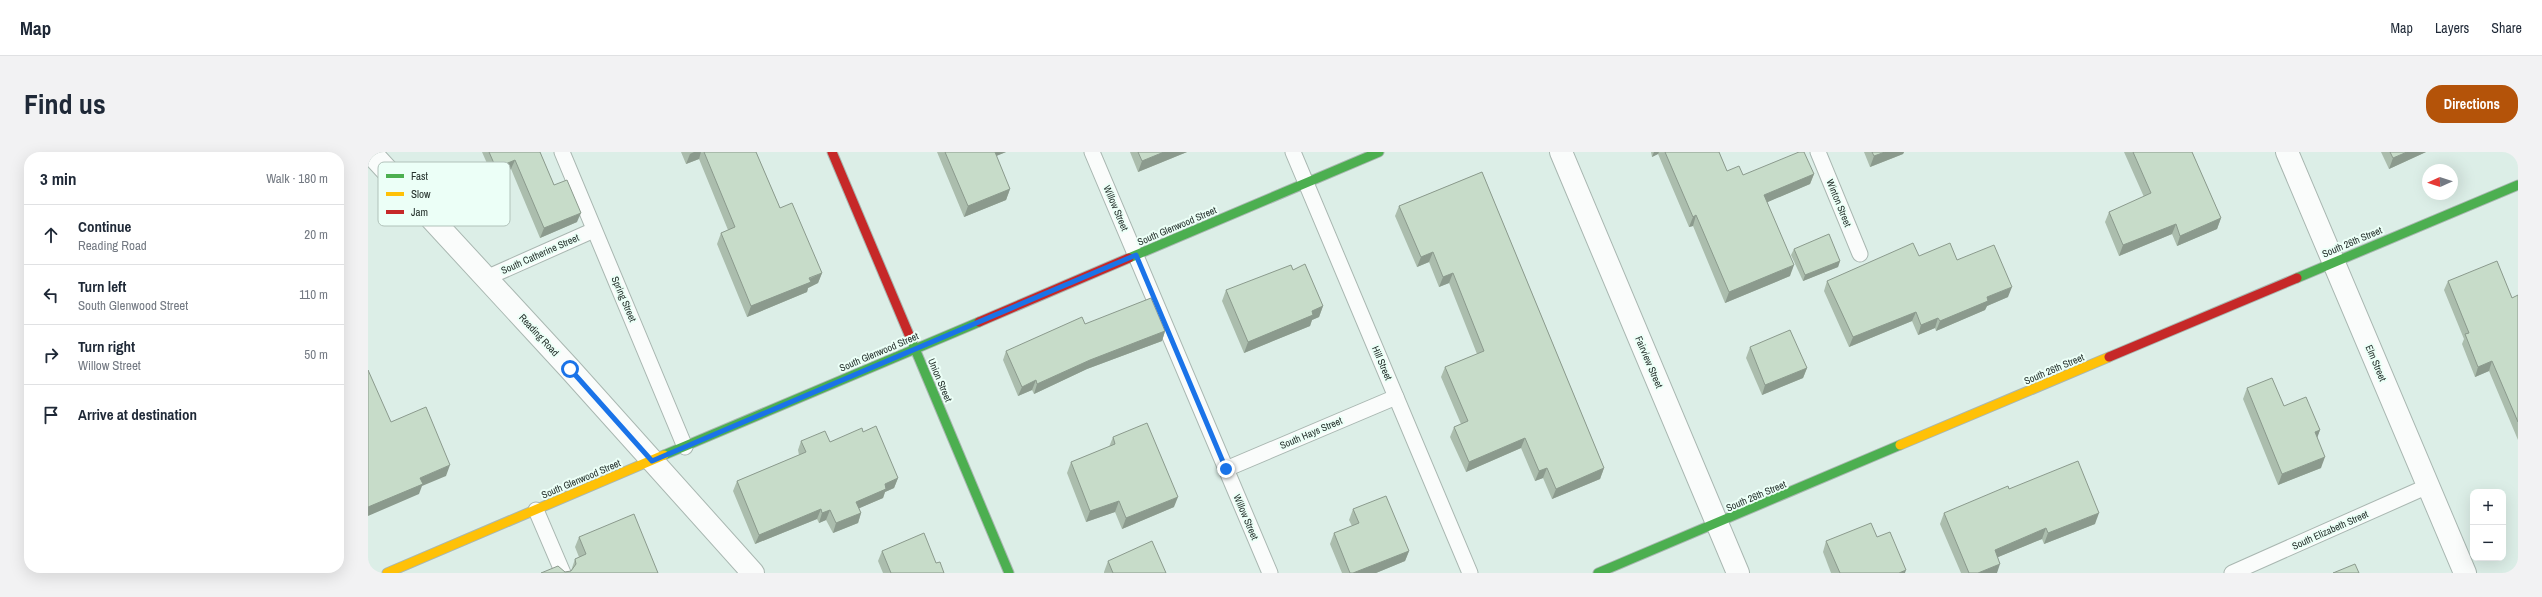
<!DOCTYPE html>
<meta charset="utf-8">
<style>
:root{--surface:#fff;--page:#f2f2f3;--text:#1f2937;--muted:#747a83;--line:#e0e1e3;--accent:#b45309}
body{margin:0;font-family:"Archivo Narrow",sans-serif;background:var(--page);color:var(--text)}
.controls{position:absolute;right:12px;bottom:12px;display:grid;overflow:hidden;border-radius:8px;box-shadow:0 4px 16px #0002}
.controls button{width:36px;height:36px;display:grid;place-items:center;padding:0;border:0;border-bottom:1px solid var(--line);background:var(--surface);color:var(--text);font:20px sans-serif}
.compass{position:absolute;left:2054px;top:12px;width:36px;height:36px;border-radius:50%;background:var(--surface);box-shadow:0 4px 16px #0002;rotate:267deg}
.stop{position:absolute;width:12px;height:12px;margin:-9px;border:3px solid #1a73e8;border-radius:50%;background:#fff}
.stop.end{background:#1a73e8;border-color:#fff;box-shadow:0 1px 4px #0008}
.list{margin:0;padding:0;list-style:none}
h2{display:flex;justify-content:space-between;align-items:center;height:52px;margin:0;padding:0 16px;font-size:17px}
h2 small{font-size:13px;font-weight:400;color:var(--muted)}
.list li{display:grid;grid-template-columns:26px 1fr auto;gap:12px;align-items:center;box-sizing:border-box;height:60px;padding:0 16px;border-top:1px solid var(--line)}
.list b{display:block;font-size:15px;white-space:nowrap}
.list p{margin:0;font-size:13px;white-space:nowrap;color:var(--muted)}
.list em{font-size:13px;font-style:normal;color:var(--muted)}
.icon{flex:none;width:22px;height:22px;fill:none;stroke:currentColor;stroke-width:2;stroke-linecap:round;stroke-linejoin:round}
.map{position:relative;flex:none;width:2150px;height:421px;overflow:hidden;border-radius:16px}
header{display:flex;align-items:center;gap:24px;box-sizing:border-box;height:56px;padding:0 20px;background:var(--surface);border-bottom:1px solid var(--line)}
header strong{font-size:19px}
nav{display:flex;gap:22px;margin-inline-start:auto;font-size:14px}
.intro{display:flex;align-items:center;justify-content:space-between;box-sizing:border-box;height:96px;padding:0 24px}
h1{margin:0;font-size:28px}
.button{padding:10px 18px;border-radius:16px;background:var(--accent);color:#fff;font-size:14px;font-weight:700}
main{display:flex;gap:24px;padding:0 24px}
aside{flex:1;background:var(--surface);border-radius:16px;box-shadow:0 4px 16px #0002}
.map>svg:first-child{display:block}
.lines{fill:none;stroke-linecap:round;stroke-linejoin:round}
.lane-casing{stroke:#a9b7b1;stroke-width:17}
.street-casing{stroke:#a9b7b1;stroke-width:24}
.fast-casing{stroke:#a9b7b1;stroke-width:11}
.slow-casing{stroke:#a9b7b1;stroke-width:11}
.jam-casing{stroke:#a9b7b1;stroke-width:11}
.lane{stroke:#fafcfb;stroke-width:15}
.street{stroke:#fafcfb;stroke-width:22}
.fast{stroke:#4caf50;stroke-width:9}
.slow{stroke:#ffc107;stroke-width:9}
.jam{stroke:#c62828;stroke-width:9}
.wall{fill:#abbdad}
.shaded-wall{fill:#8b9a8d}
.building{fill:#c7dcc9;stroke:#8b9a8d}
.route{stroke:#1a73e8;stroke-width:5}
.labels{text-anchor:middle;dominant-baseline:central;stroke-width:4;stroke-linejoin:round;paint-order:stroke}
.street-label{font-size:10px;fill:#26322d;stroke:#ecfff7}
.key{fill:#ecfff7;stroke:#b1c2ba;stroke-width:1}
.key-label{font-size:11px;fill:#26322d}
</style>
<header>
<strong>Map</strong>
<nav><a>Map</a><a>Layers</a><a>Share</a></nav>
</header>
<div class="intro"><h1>Find us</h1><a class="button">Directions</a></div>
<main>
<aside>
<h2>3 min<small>Walk · 180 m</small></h2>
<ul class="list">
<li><svg class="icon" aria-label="ahead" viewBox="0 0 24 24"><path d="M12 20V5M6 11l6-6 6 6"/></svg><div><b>Continue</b><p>Reading Road</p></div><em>20 m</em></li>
<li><svg class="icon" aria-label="left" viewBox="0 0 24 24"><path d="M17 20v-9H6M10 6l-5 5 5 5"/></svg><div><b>Turn left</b><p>South Glenwood Street</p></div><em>110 m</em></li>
<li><svg class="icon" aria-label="right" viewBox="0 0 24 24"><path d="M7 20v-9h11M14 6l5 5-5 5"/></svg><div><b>Turn right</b><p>Willow Street</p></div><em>50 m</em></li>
<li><svg class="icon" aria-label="arrive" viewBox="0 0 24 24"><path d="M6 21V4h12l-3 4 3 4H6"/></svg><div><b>Arrive at destination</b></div></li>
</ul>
</aside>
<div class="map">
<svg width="2150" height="421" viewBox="0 0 2150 421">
<rect width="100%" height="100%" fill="#dceee7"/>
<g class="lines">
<defs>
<g id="lane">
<polyline points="194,0 317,295"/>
<polyline points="724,0 902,421"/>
<polyline points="925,0 1102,421"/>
<polyline points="1450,0 1492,102"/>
<polyline points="118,126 226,78"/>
<polyline points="858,317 1028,245"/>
<polyline points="168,358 195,421"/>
<polyline points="1864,421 2060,334"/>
</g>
<g id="street">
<polyline points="2,0 202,217 385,421"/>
<polyline points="1193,0 1370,421"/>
<polyline points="1919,0 2097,421"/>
</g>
<g id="fast">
<polyline points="761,106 1011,0"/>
<polyline points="1929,126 2150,33"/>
<polyline points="542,185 641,421"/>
<polyline points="296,303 611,170"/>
<polyline points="1230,421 1532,293"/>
</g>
<g id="slow">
<polyline points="1532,293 1741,205"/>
<polyline points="19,421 296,303"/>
</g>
<g id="jam">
<polyline points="464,0 542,185"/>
<polyline points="611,170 761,106"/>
<polyline points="1741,205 1929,126"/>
</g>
</defs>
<use href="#lane" class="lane-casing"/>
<use href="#street" class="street-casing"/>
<use href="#fast" class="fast-casing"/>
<use href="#slow" class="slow-casing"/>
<use href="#jam" class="jam-casing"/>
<use href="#lane" class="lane"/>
<use href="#street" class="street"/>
<use href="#fast" class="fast"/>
<use href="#slow" class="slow"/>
<use href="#jam" class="jam"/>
</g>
<g class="wall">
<polygon points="114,0 172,0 186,33 209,70 172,86 143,17 125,25"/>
<polygon points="313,0 388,0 412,56 454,121 450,131 440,136 439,140 379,165 349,92 353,81 360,78 331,7 318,12"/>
<polygon points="569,0 638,0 628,4 642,37 638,48 596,65"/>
<polygon points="762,0 819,0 770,20"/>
<polygon points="1283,0 1351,0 1359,19 1375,23 1446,22 1442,32 1399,50 1422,124 1357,151 1325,74 1321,75 1290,2 1284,5"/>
<polygon points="1496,0 1536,0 1535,2 1502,15"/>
<polygon points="1756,0 1824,0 1853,66 1849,77 1809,94 1804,82 1751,104 1737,70 1741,60 1776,45"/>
<polygon points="2013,0 2058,0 2021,17"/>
<polygon points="1114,20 1236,316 1232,327 1184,347 1175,326 1167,329 1153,296 1098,320 1082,285 1086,275 1093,272 1073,225 1077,215 1109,202 1081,131 1071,135 1061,110 1049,115 1027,64 1031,54"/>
<polygon points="1426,97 1472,109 1470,115 1435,129 1423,103"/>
<polygon points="1551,104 1589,108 1640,145 1619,154 1617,158 1568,179 1567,176 1550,183 1544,169 1481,195 1456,139 1459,129"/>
<polygon points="925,118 955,154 951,165 944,168 942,174 876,201 854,149 858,138"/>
<polygon points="2080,129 2144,146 2150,143 2150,288 2121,219 2107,225 2094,192 2096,187 2076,138"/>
<polygon points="717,172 797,179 794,189 719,217 666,242 664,238 650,244 635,208 638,199"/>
<polygon points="1382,195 1439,216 1435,226 1394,243 1378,206"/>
<polygon points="1879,236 1916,254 1952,278 1949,285 1953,316 1910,333 1875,247"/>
<polygon points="495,280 530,326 526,336 517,340 515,346 491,356 493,361 490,371 465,381 458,368 451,371 449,367 387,392 365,339 369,329 431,303 430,298 433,289 462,290"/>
<polygon points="745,285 806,355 754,377 747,360 718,370 699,321 703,310 741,295"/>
<polygon points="985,357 1041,399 1037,409 1008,421 974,421 962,392 966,381 984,374 981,368"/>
<polygon points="1576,361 1727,372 1676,392 1674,387 1630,405 1629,421 1593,421 1572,372"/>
<polygon points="211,385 290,421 197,420 203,419 207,407 211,405 207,395"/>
<polygon points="1509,385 1537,421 1463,421 1455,400 1458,389"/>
<polygon points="514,399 568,411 576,421 515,421 510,409"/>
<polygon points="740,409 798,421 736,421 736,420"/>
</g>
<g class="shaded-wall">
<polygon points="326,0 333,0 331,7 318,12 322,2"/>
<polygon points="624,0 638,0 621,7"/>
<polygon points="796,0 819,0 770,20 774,9"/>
<polygon points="1286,0 1291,0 1290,2 1284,5"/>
<polygon points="1517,0 1536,0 1535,2 1502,15 1506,4"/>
<polygon points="2039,0 2058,0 2021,17 2025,6"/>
<polygon points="147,8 143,17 125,25 128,16"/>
<polygon points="1446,22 1442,32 1393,53 1396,43"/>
<polygon points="642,37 638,48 596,65 600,54"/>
<polygon points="213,61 209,70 172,86 176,76"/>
<polygon points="1328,63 1325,74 1321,75 1325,65"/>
<polygon points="1853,66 1849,77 1809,94 1812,84"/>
<polygon points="1808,72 1804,82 1751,104 1755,93"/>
<polygon points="1065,100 1061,110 1049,115 1053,105"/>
<polygon points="1472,109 1470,115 1435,129 1437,123"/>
<polygon points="1426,113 1422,124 1357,151 1361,140"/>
<polygon points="454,121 450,131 440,136 439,140 379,165 383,154"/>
<polygon points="1085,121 1081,131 1071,135 1075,125"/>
<polygon points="1644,135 1640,145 1619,154 1617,158 1568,179 1572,169 1619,145"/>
<polygon points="955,154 951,165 944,168 942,174 876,201 880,190 944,159"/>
<polygon points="1548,160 1544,169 1481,195 1485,185"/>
<polygon points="1570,166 1567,176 1550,183 1553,173"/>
<polygon points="797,179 794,189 719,217 666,242 669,232 722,208"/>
<polygon points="2124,209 2121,219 2107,225 2110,215"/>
<polygon points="1439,216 1435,226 1394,243 1397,233"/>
<polygon points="668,228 664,238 650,244 654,235"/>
<polygon points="1952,278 1948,289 1947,280"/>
<polygon points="1157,286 1153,296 1098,320 1101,310"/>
<polygon points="1957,305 1953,316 1910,333 1914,322"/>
<polygon points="82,313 78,324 54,334 51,342 0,364 0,355 52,326"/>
<polygon points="1179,316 1175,326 1167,329 1171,319"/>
<polygon points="1236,316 1232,327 1184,347 1188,337"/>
<polygon points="530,326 526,336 517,340 515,346 485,359 488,350 517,332"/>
<polygon points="810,345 806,355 754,377 758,366"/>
<polygon points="751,349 747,360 718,370 722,359"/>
<polygon points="453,357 449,367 387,392 391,383"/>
<polygon points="462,358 458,368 451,371 454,361"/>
<polygon points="493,361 490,371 465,381 468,371"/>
<polygon points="1731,361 1727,372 1676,392 1680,381"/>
<polygon points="1678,376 1674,387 1623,408 1627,398"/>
<polygon points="1041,399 1037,409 1008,421 985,421"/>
<polygon points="1632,412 1629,421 1610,421"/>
<polygon points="1538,418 1537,421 1531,421"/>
</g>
<g class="building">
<polygon points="121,0 172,0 186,33 199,28 213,61 176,76 147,8 128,16"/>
<polygon points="336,0 388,0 412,56 424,51 454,121 441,126 443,130 383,154 353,81 367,75"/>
<polygon points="577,0 627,0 642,37 600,54"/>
<polygon points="770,0 796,0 774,9"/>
<polygon points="1297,0 1351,0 1359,19 1371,14 1375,23 1431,0 1436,0 1446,22 1396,43 1426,113 1361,140 1328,63 1325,65"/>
<polygon points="1504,0 1517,0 1506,4"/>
<polygon points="1765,0 1824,0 1853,66 1812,84 1808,72 1755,93 1741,60 1783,41"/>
<polygon points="2022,0 2039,0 2025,6"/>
<polygon points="1114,20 1236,316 1188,337 1179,316 1171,319 1157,286 1101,310 1086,275 1100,269 1077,215 1116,199 1085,121 1075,125 1065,100 1053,105 1031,54"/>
<polygon points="1461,82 1472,109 1437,123 1426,97"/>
<polygon points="1545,91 1551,104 1582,91 1589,108 1626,93 1644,135 1619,145 1620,149 1572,169 1570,166 1553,173 1548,160 1485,185 1459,129"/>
<polygon points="2129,109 2144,146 2150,143 2150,270 2124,209 2110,215 2097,182 2101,181 2080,129"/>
<polygon points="937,112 955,154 944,159 945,163 880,190 858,138 923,113 925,118"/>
<polygon points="783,146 797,179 722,208 669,232 668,228 654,235 638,199 714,165 717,172"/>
<polygon points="1422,178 1439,216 1397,233 1382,195"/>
<polygon points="0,218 23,270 58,255 82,313 52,326 55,332 0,355"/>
<polygon points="1904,226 1916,254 1938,245 1952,278 1947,280 1957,305 1914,322 1879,236"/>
<polygon points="779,271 810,345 758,366 751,349 722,359 703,310 747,292 745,285"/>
<polygon points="508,274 530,326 517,332 518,337 488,350 493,361 468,371 462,358 454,361 453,357 391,383 369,329 438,300 433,289 457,279 462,290 494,276 495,280"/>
<polygon points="1710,309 1731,361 1680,381 1678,376 1627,398 1632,412 1610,421 1601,421 1576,361 1640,334 1641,337"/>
<polygon points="1018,344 1041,399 985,421 982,421 966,381 991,371 985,357"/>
<polygon points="266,362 290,421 173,421 190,414 197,420 203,419 208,412 207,407 218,402 211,385"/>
<polygon points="1503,371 1509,385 1522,380 1538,418 1531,421 1472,421 1458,389"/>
<polygon points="556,381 568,411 572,410 576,421 523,421 514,399"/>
<polygon points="784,389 798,421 745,421 740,409"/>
<polygon points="1987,412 1991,421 1965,421"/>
</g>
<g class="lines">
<polyline class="route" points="202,217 284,309 768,103 858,317"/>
</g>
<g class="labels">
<g class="street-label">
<text transform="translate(1471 51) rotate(68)">Winton Street</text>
<text transform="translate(748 56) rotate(67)">Willow Street</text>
<text transform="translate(809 74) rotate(-23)">South Glenwood Street</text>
<text transform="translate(1984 90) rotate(-23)">South 26th Street</text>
<text transform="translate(172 102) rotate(-24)">South Catherine Street</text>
<text transform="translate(256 147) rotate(67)">Spring Street</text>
<text transform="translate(171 183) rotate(47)">Reading Road</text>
<text transform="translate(511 200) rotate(-23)">South Glenwood Street</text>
<text transform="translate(1281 210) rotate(67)">Fairview Street</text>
<text transform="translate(1014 211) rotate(67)">Hill Street</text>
<text transform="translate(2008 211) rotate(67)">Elm Street</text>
<text transform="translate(1686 217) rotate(-23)">South 26th Street</text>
<text transform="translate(572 228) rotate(67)">Union Street</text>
<text transform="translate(943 281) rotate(-23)">South Hays Street</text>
<text transform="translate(213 327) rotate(-23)">South Glenwood Street</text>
<text transform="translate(1388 344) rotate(-23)">South 26th Street</text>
<text transform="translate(878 365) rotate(67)">Willow Street</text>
<text transform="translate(1962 378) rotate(-24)">South Elizabeth Street</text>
</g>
</g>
<rect x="10" y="10" width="132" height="64" rx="6" class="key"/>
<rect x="18" y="22" width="18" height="4" fill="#4caf50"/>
<rect x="18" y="40" width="18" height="4" fill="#ffc107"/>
<rect x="18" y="58" width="18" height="4" fill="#c62828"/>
<g class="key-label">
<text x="43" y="28">Fast</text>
<text x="43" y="46">Slow</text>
<text x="43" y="64">Jam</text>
</g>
</svg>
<div class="controls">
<button>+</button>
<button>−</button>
</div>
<svg class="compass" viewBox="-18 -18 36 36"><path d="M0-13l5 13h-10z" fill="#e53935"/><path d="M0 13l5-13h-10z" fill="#747a83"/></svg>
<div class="stop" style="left:202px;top:217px"></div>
<div class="stop end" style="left:858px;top:317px"></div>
</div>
</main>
